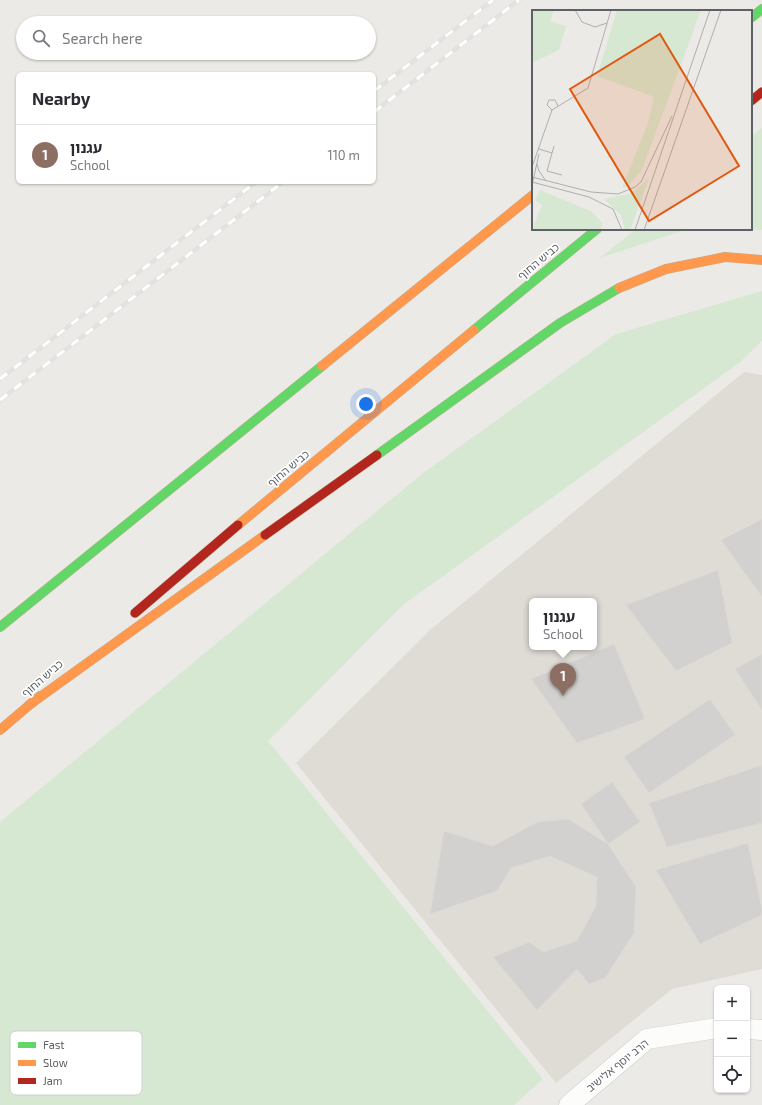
<!DOCTYPE html>
<meta charset="utf-8">
<style>
:root{--surface:#fff;--page:#f2f2f3;--text:#2b2b33;--muted:#7c7c81;--line:#e1e1e2;--accent:#2563eb}
body{margin:0;font-family:"Exo 2","Noto Sans Hebrew",sans-serif;background:var(--page);color:var(--text)}
.controls{position:absolute;right:12px;bottom:12px;display:grid;overflow:hidden;border-radius:6px;box-shadow:0 1px 3px #0004}
.controls button{width:36px;height:36px;display:grid;place-items:center;padding:0;border:0;border-bottom:1px solid var(--line);background:var(--surface);color:var(--text);font:20px sans-serif}
.you{position:absolute;left:366px;top:404px;width:14px;height:14px;margin:-10px;border:3px solid #fff;border-radius:50%;background:#1a73e8;box-shadow:0 0 0 6px #1a73e833}
.badge{display:grid;place-items:center;width:26px;height:26px;border-radius:50%;background:var(--accent);color:#fff;font-size:13px;font-weight:700}
.pin{position:absolute;translate:-50% -33px;filter:drop-shadow(0 1px 2px #0008)}
.pin::after{content:'';position:absolute;top:21px;width:14px;height:12px;background:inherit;clip-path:polygon(0 0,100% 0,50% 100%)}
.popup{position:absolute;left:529px;top:598px;width:68px;height:52px;box-sizing:border-box;display:grid;place-content:center;border-radius:6px;background:var(--surface);filter:drop-shadow(0 1px 3px #0005);font-size:13px;white-space:nowrap;color:var(--muted)}
.popup b{font-size:15px;color:var(--text)}
.popup::after{content:'';position:absolute;left:50%;top:100%;margin-left:-8px;border:8px solid transparent;border-top-color:var(--surface)}
.list{margin:0;padding:0;list-style:none}
h2{display:flex;justify-content:space-between;align-items:center;height:52px;margin:0;padding:0 16px;font-size:17px}
h2 small{font-size:13px;font-weight:400;color:var(--muted)}
.list li{display:grid;grid-template-columns:26px 1fr auto;gap:12px;align-items:center;box-sizing:border-box;height:60px;padding:0 16px;border-top:1px solid var(--line)}
.list b{display:block;font-size:15px;white-space:nowrap}
.list p{margin:0;font-size:13px;white-space:nowrap;color:var(--muted)}
.list em{font-size:13px;font-style:normal;color:var(--muted)}
.icon{flex:none;width:22px;height:22px;fill:none;stroke:currentColor;stroke-width:2;stroke-linecap:round;stroke-linejoin:round}
.map{position:relative;flex:none;width:762px;height:1105px;overflow:hidden}
.search{position:absolute;background:var(--surface);box-shadow:0 1px 3px #0004;left:16px;top:16px;width:360px;height:44px;display:flex;align-items:center;gap:10px;box-sizing:border-box;padding:0 14px;border-radius:22px;color:var(--muted);font-size:15px}
.panel{position:absolute;background:var(--surface);box-shadow:0 1px 3px #0004;left:16px;top:72px;width:360px;height:112px;border-radius:6px}
.map>svg:first-child{display:block}
.education{fill:#dfdcd6;fill-rule:evenodd}
.green{fill:#d6e8d2}
.building{fill:#d2d1cf;stroke:#dcdad6}
.lines{fill:none;stroke-linecap:round;stroke-linejoin:round}
.street-casing{stroke:#c8c7c7;stroke-width:21}
.fast-casing{stroke:#c4b194;stroke-width:10}
.slow-casing{stroke:#c4b194;stroke-width:10}
.jam-casing{stroke:#c4b194;stroke-width:10}
.street{stroke:#fcfcfb;stroke-width:20}
.fast{stroke:#63d668;stroke-width:9}
.slow{stroke:#ff974d;stroke-width:9}
.jam{stroke:#b3261e;stroke-width:9}
.rail-casing{stroke:#e3e2e2;stroke-width:4.5}
.rail{stroke:#fff;stroke-width:3;stroke-dasharray:9;stroke-linecap:butt}
.labels{text-anchor:middle;dominant-baseline:central;stroke-width:3.5;stroke-linejoin:round;paint-order:stroke}
.street-label{font-size:11px;fill:#5c6165;stroke:#fff}
.inset-road{fill:none;stroke:#aeafae;stroke-width:1}
.view{fill:#e15910;fill-opacity:0.15;stroke:#e15910;stroke-width:2}
.inset-edge{fill:none;stroke:#5c6165;stroke-width:2}
.key{fill:#fff;stroke:#ced0d1;stroke-width:1}
.key-label{font-size:11px;fill:#5c6165}
</style>
<div class="map">
<svg width="762" height="1105" viewBox="0 0 762 1105">
<rect width="100%" height="100%" fill="#eceae6"/>
<path class="education" d="M744,372L762,375V969L672,989L556,1083L296,763L430,630ZM532,601H594V647H532Z"/>
<g class="green">
<polygon points="762,128 762,230 742,229 751,229 751,137"/>
<polygon points="636,229 688,229 600,258"/>
<polygon points="762,291 762,341 739,363 403,605 268,741 543,1079 514,1105 0,1105 0,822 422,474 616,334"/>
</g>
<g class="building">
<polygon points="762,519 762,597 721,540"/>
<polygon points="718,570 732,643 676,671 626,605"/>
<polygon points="614,644 645,719 577,743 531,679"/>
<polygon points="762,654 762,710 735,669"/>
<polygon points="710,699 735,735 649,793 624,757"/>
<polygon points="762,765 762,823 667,847 649,803"/>
<polygon points="612,782 640,822 608,844 581,804"/>
<polygon points="568,819 608,844 636,887 634,933 605,978 589,984 577,969 537,1010 493,957 529,942 543,952 577,941 596,906 597,877 550,856 511,868 497,891 430,914 444,831 493,846 537,822"/>
<polygon points="748,843 762,909 762,915 700,944 656,870"/>
</g>
<g class="lines">
<defs>
<g id="street">
<polyline points="747,1029 762,1030"/>
<polyline points="569,1105 647,1039 717,1028"/>
</g>
<g id="fast">
<polyline points="751,18 762,9"/>
<polyline points="474,330 597,229"/>
<polyline points="377,455 560,323 619,288"/>
<polyline points="0,627 322,366"/>
</g>
<g id="slow">
<polyline points="619,288 666,269 725,257 762,260"/>
<polyline points="322,366 533,195"/>
<polyline points="238,525 474,330"/>
<polyline points="29,705 265,535"/>
<polyline points="0,730 40,696"/>
</g>
<g id="jam">
<polyline points="751,101 762,92"/>
<polyline points="265,535 377,455"/>
<polyline points="135,613 238,525"/>
</g>
</defs>
<use href="#street" class="street-casing"/>
<use href="#fast" class="fast-casing"/>
<use href="#slow" class="slow-casing"/>
<use href="#jam" class="jam-casing"/>
<use href="#street" class="street"/>
<use href="#fast" class="fast"/>
<use href="#slow" class="slow"/>
<use href="#jam" class="jam"/>
<defs>
<g id="rail">
<polyline points="374,91 493,0"/>
<polyline points="374,112 519,0"/>
<polyline points="0,379 256,182"/>
<polyline points="0,400 283,182"/>
</g>
</defs>
<use href="#rail" class="rail-casing"/>
<use href="#rail" class="rail"/>
</g>
<g class="labels">
<g class="street-label">
<text transform="translate(538 261) rotate(-40)">כביש החוף</text>
<text transform="translate(288 468) rotate(-40)">כביש החוף</text>
<text transform="translate(42 678) rotate(-41)">כביש החוף</text>
<text transform="translate(617 1065) rotate(-39)">הרב יוסף אלישיב</text>
</g>
</g>
<g transform="translate(532 10)">
<rect width="220" height="220" fill="#eceae6"/>
<path d="M0,0H22L18,11L34,16L27,40L0,53ZM85,0H169L110,160L95,177L90,178L116,113L122,87L65,66ZM117,168L98,220H93L89,205L72,189L100,183ZM8,180L59,201L70,213L69,220H0L10,195L3,190Z" fill="#d6e8d2"/>
<path class="inset-road" d="M43,0L50,12L63,17L75,13M20,100L56,78L79,0M20,100L15,95L17,90H23L26,96M22,136L15,161L30,165M7,139L20,143M5,154L7,161L14,171M0,157L20,100M0,167L59,182M0,172L57,187M0,175L7,144M59,182L86,184L103,177L109,172L140,106M57,187L81,199L90,220M103,220L178,0M112,220L189,0"/>
<path class="view" d="M128,24L207,156L117,211L38,79Z"/>
<rect width="220" height="220" class="inset-edge"/>
</g>
<rect x="10" y="1031" width="132" height="64" rx="6" class="key"/>
<rect x="18" y="1042" width="18" height="6" fill="#63d668"/>
<rect x="18" y="1060" width="18" height="6" fill="#ff974d"/>
<rect x="18" y="1078" width="18" height="6" fill="#b3261e"/>
<g class="key-label">
<text x="43" y="1049">Fast</text>
<text x="43" y="1067">Slow</text>
<text x="43" y="1085">Jam</text>
</g>
</svg>
<div class="controls">
<button>+</button>
<button>−</button>
<button><svg class="icon" aria-label="locate" viewBox="0 0 24 24"><circle cx="12" cy="12" r="6"/><path d="M12 2v4M12 18v4M2 12h4M18 12h4"/></svg></button>
</div>
<div class="you"></div>
<div class="pin badge" style="left:563px;top:696px;background:#8d6e63">1</div>
<div class="popup"><b>עגנון</b>School</div>
<div class="search"><svg class="icon" aria-label="search" viewBox="0 0 24 24"><circle cx="10" cy="10" r="6"/><path d="M15 15l6 6"/></svg>Search here</div>
<section class="panel">
<h2>Nearby<small></small></h2>
<ul class="list">
<li><span class="badge" style="background:#8d6e63">1</span><div><b>עגנון</b><p>School</p></div><em>110 m</em></li>
</ul>
</section>
</div>
